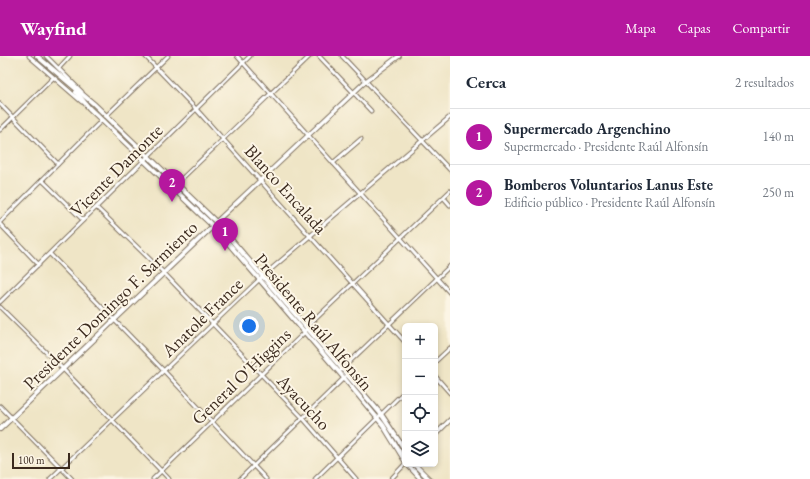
<!DOCTYPE html>
<html lang="es">
<meta charset="utf-8">
<style>
:root{--surface:#fff;--page:#f6f6f7;--text:#1f2937;--muted:#747a83;--line:#e0e1e3;--accent:#b5179e}
body{margin:0;font-family:"EB Garamond",serif;background:var(--page);color:var(--text)}
.controls{position:absolute;right:12px;bottom:12px;display:grid;overflow:hidden;border-radius:6px;box-shadow:0 2px 6px #0003}
.controls button{width:36px;height:36px;display:grid;place-items:center;padding:0;border:0;border-bottom:1px solid var(--line);background:var(--surface);color:var(--text);font:20px sans-serif}
.scale{position:absolute;left:12px;bottom:10px;width:58px;box-sizing:border-box;padding-left:4px;border:2px solid #3b2a1e;border-top:0;font-size:11px;line-height:14px;white-space:nowrap;color:#3b2a1e;-webkit-text-stroke:3px #fcf5e5;paint-order:stroke}
.you{position:absolute;left:249px;top:270px;width:14px;height:14px;margin:-10px;border:3px solid #fff;border-radius:50%;background:#1a73e8;box-shadow:0 0 0 6px #1a73e833}
.badge{display:grid;place-items:center;width:26px;height:26px;border-radius:50%;background:var(--accent);color:#fff;font-size:13px;font-weight:700}
.pin{position:absolute;translate:-50% -33px;filter:drop-shadow(0 1px 2px #0008)}
.pin::after{content:'';position:absolute;top:21px;width:14px;height:12px;background:inherit;clip-path:polygon(0 0,100% 0,50% 100%)}
.list{margin:0;padding:0;list-style:none}
h2{display:flex;justify-content:space-between;align-items:center;height:52px;margin:0;padding:0 16px;font-size:17px}
h2 small{font-size:13px;font-weight:400;color:var(--muted)}
.list li{display:grid;grid-template-columns:26px 1fr auto;gap:12px;align-items:center;box-sizing:border-box;height:56px;padding:0 16px;border-top:1px solid var(--line)}
.list b{display:block;font-size:15px;white-space:nowrap}
.list p{margin:0;font-size:13px;white-space:nowrap;color:var(--muted)}
.list em{font-size:13px;font-style:normal;color:var(--muted)}
.icon{flex:none;width:22px;height:22px;fill:none;stroke:currentColor;stroke-width:2;stroke-linecap:round;stroke-linejoin:round}
.map{position:relative;flex:none;width:450px;height:423px;overflow:hidden}
header{display:flex;align-items:center;gap:24px;box-sizing:border-box;height:56px;padding:0 20px;background:var(--accent);color:#fff}
header strong{font-size:19px}
nav{display:flex;gap:22px;margin-inline-start:auto;font-size:14px}
main{display:flex}
aside{flex:1;background:var(--surface)}
.map>svg:first-child{display:block}
.lines{fill:none;stroke-linecap:round;stroke-linejoin:round}
.minor-casing{stroke:#7a6b59;stroke-width:5}
.tertiary-casing{stroke:#7a6b59;stroke-width:5.5}
.secondary-casing{stroke:#7a6b59;stroke-width:6}
.minor{stroke:#fff;stroke-width:3}
.tertiary{stroke:#fff;stroke-width:3.5}
.secondary{stroke:#fff;stroke-width:4}
.labels{text-anchor:middle;dominant-baseline:central;stroke-width:4;stroke-linejoin:round;paint-order:stroke}
.street-label{font-size:18px;fill:#3b2a1e;stroke:#fcf5e5}
</style>
<header>
<strong>Wayfind</strong>
<nav><a>Mapa</a><a>Capas</a><a>Compartir</a></nav>
</header>
<main>
<div class="map">
<svg width="450" height="423" viewBox="0 0 450 423">
<rect width="100%" height="100%" fill="#fcf5e5"/>
<filter id="ink" filterUnits="userSpaceOnUse"><feTurbulence type="fractalNoise" baseFrequency=".025" numOctaves="2"/><feDisplacementMap in="SourceGraphic" scale="8" xChannelSelector="R" yChannelSelector="G"/><feConvolveMatrix kernelMatrix="1 2 1 2 8 2 1 2 1" color-interpolation-filters="sRGB"/></filter>
<filter id="wash" filterUnits="userSpaceOnUse"><feTurbulence type="fractalNoise" baseFrequency=".012" numOctaves="4" result="noise"/><feDisplacementMap in="SourceGraphic" scale="16" xChannelSelector="R" yChannelSelector="G"/><feGaussianBlur stdDeviation="0.9" result="paint"/><feColorMatrix in="noise" values="0 0 0 0 0 0 0 0 0 0 0 0 0 0 0 0 0 1.4 0 .05"/><feComposite in="paint" operator="in"/></filter>
<g filter="url(#wash)">
<rect width="100%" height="100%" fill="#efe5c6"/>
</g>
<g filter="url(#ink)">
<g class="lines">
<defs>
<g id="minor">
<polyline points="29,0 82,46"/>
<polyline points="46,0 82,36"/>
<polyline points="145,0 196,53 405,286"/>
<polyline points="237,0 450,237"/>
<polyline points="319,0 371,55"/>
<polyline points="342,0 450,114"/>
<polyline points="59,12 70,0"/>
<polyline points="0,48 58,108"/>
<polyline points="106,60 168,0"/>
<polyline points="0,74 53,22"/>
<polyline points="333,107 361,83"/>
<polyline points="42,124 83,164"/>
<polyline points="173,131 310,0"/>
<polyline points="444,142 450,149"/>
<polyline points="97,152 164,217 302,361 356,423"/>
<polyline points="0,166 102,64"/>
<polyline points="0,168 39,209"/>
<polyline points="50,198 164,315 266,423"/>
<polyline points="0,246 250,0"/>
<polyline points="0,251 63,313 169,423"/>
<polyline points="435,306 450,292"/>
<polyline points="341,314 450,210"/>
<polyline points="435,320 450,337"/>
<polyline points="0,350 72,423"/>
<polyline points="50,423 263,220 450,61"/>
<polyline points="153,423 305,276 307,271 450,135"/>
<polyline points="240,423 345,321"/>
<polyline points="315,423 405,335"/>
<polyline points="391,423 405,408"/>
</g>
<g id="tertiary">
<polyline points="216,166 366,25 399,0"/>
<polyline points="435,379 450,364"/>
</g>
<g id="secondary">
<polyline points="37,0 94,48 216,166 381,358 405,394"/>
<polyline points="76,36 89,52 217,174 344,322 383,369 405,405"/>
<polyline points="0,373 215,168"/>
<polyline points="407,408 421,423"/>
<polyline points="414,408 429,423"/>
</g>
</defs>
<use href="#minor" class="minor-casing"/>
<use href="#tertiary" class="tertiary-casing"/>
<use href="#secondary" class="secondary-casing"/>
<use href="#minor" class="minor"/>
<use href="#tertiary" class="tertiary"/>
<use href="#secondary" class="secondary"/>
</g>
</g>
<g class="labels">
<g class="street-label">
<text transform="translate(116 114) rotate(-45)">Vicente Damonte</text>
<text transform="translate(286 133) rotate(48)">Blanco Encalada</text>
<text transform="translate(110 249) rotate(-44)">Presidente Domingo F. Sarmiento</text>
<text transform="translate(202 261) rotate(-44)">Anatole France</text>
<text transform="translate(314 266) rotate(50)">Presidente Raúl Alfonsín</text>
<text transform="translate(241 320) rotate(-44)">General O'Higgins</text>
<text transform="translate(304 346) rotate(47)">Ayacucho</text>
</g>
</g>
</svg>
<div class="controls">
<button>+</button>
<button>−</button>
<button><svg class="icon" aria-label="locate" viewBox="0 0 24 24"><circle cx="12" cy="12" r="6"/><path d="M12 2v4M12 18v4M2 12h4M18 12h4"/></svg></button>
<button><svg class="icon" aria-label="layers" viewBox="0 0 24 24"><path d="M12 4l9 5-9 5-9-5zM3 14l9 5 9-5"/></svg></button>
</div>
<div class="scale">100 m</div>
<div class="you"></div>
<div class="pin badge" style="left:225px;top:195px">1</div>
<div class="pin badge" style="left:172px;top:146px">2</div>
</div>
<aside>
<h2>Cerca<small>2 resultados</small></h2>
<ul class="list">
<li><span class="badge">1</span><div><b>Supermercado Argenchino</b><p>Supermercado · Presidente Raúl Alfonsín</p></div><em>140 m</em></li>
<li><span class="badge">2</span><div><b>Bomberos Voluntarios Lanus Este</b><p>Edificio público · Presidente Raúl Alfonsín</p></div><em>250 m</em></li>
</ul>
</aside>
</main>
